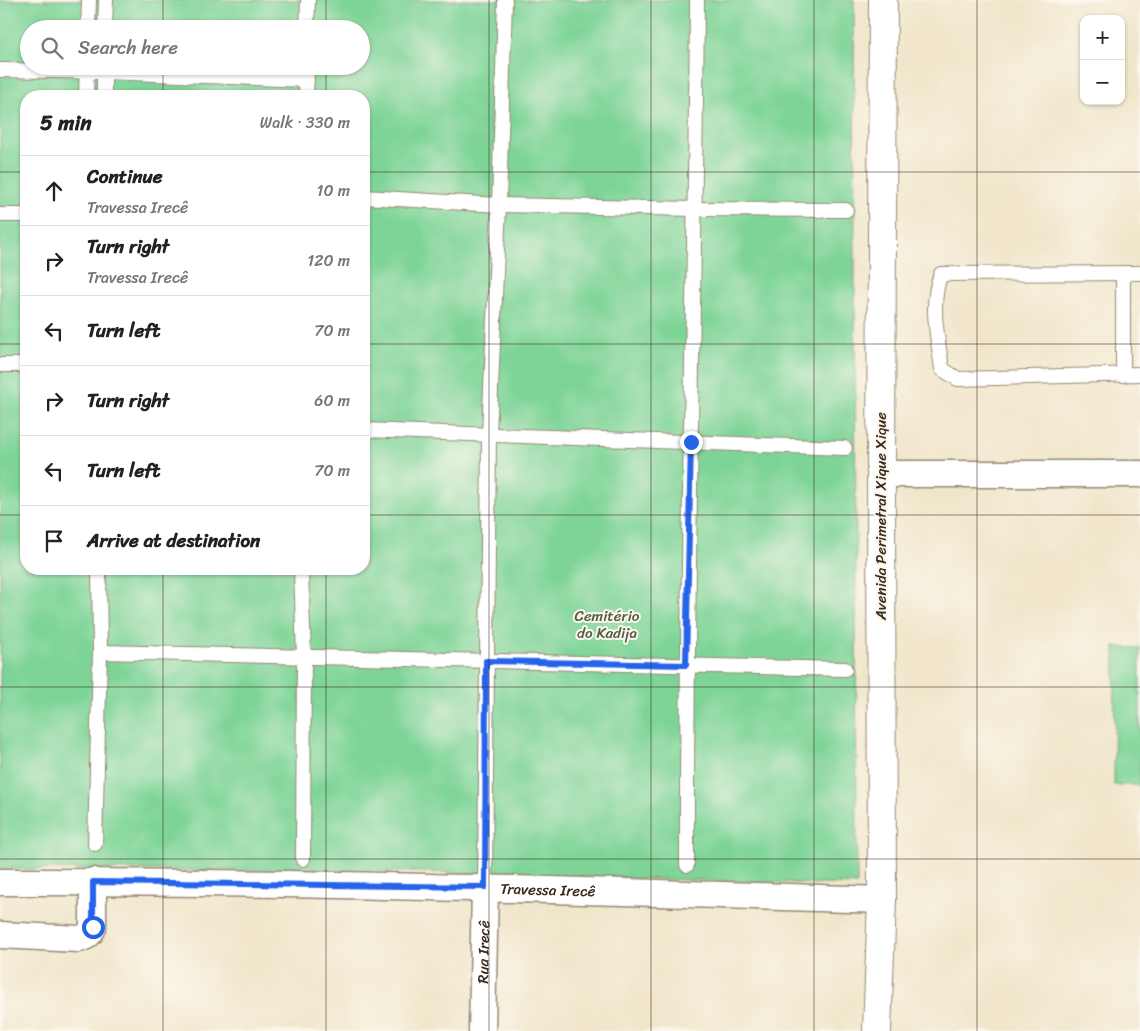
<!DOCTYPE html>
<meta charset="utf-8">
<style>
:root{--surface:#fff;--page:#f2f2f2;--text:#222;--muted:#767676;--line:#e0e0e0}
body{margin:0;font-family:Sriracha,sans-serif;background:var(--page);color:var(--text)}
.controls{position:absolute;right:15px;top:15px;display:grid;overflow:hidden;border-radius:10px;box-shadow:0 1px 4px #0004}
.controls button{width:45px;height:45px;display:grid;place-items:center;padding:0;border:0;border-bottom:1px solid var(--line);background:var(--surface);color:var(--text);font:25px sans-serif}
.stop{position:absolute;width:15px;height:15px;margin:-11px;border:4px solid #2563eb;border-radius:50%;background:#fff}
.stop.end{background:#2563eb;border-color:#fff;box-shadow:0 1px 5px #0008}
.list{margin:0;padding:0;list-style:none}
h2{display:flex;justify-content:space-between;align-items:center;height:65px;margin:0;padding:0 20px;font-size:21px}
h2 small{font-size:16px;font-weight:400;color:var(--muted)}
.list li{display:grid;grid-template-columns:32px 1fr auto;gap:15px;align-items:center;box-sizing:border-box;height:70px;padding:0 20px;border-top:1px solid var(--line)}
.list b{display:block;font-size:19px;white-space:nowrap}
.list p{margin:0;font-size:16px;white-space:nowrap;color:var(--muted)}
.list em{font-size:16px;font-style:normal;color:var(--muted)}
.icon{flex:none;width:28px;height:28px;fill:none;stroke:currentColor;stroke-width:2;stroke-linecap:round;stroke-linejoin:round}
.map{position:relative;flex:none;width:1140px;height:1031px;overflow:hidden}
.search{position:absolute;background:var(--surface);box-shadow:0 1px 4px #0004;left:20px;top:20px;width:350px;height:55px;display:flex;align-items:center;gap:12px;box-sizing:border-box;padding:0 18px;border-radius:28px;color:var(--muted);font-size:19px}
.panel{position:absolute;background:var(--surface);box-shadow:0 1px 4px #0004;left:20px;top:90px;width:350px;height:485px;border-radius:20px}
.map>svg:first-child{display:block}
.green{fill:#7ed497;stroke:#5c7f5a;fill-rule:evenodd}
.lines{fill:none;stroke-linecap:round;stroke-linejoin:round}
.service-casing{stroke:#968874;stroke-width:16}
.minor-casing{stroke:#968874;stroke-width:29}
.secondary-casing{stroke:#968874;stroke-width:30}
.service{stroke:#fff;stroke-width:14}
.minor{stroke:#fff;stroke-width:26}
.secondary{stroke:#fff;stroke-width:28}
.route{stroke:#2563eb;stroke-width:6}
.grid{fill:none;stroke:#3b2a1e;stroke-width:1;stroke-opacity:0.55}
.labels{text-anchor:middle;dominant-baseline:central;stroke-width:4;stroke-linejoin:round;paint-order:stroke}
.street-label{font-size:15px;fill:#3b2a1e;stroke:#fbf7ec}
.park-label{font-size:15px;fill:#4f5d42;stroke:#fbf7ec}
</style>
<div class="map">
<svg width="1140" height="1031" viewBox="0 0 1140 1031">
<rect width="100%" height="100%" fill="#fbf7ec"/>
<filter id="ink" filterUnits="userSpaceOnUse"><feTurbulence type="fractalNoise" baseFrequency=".02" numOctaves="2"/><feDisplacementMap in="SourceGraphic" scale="10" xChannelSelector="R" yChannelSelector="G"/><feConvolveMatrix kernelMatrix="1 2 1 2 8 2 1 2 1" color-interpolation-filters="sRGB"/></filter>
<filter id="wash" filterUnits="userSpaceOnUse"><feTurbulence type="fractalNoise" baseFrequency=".0096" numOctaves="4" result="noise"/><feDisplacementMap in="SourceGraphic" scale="20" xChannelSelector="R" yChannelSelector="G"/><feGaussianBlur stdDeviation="1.12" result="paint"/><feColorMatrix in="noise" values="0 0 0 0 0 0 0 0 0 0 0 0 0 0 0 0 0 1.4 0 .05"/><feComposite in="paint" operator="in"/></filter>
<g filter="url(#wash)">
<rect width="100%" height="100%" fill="#f1e6cb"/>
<g class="green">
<path d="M0,0H854L857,885L430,872L0,869ZM29,29H361V66H29ZM26,96H364V569H26Z"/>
<polygon points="1115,647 1140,648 1140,785 1114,785"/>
</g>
</g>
<g filter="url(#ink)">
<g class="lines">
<defs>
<g id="service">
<polyline points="88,29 89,0"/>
<polyline points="105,29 106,0"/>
<polyline points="307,29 308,0"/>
<polyline points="0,70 104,72 307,80"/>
<polyline points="86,96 87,66"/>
<polyline points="104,96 104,66"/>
<polyline points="306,96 307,66"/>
<polyline points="364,197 499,205 695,209 846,210"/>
<polyline points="0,215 26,215"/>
<polyline points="1123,273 1123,375"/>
<path d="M1140,273L941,274C929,304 938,338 942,369L958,379L1140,374"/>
<polyline points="0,365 26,365"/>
<polyline points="364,430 845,448"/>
<polyline points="301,569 304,656 303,859"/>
<polyline points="100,652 845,669"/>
<polyline points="95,844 100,652 99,569"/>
<path d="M687,865C686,576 695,288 697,0"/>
<polyline points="485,887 489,434 499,205 505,0"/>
</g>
<g id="minor">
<polyline points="881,474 1140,474"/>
<path id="s1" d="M0,882C294,881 588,891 882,900"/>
<path d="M0,935L79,939C87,937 90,934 93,927V881"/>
<path id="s2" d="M482,1031L485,887"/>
</g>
<polyline id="secondary" points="877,1031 882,900 881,474 883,0"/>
</defs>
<use href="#service" class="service-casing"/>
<use href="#minor" class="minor-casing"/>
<use href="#secondary" class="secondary-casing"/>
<use href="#service" class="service"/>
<use href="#minor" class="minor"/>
<use href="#secondary" class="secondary"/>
</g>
</g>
<g class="lines" filter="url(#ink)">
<polyline class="route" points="93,927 93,882 485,887 486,661 686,665 691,442"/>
</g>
<path class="grid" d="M163,0V29M326,0V29M489,0V1031M651,0V1031M814,0V1031M977,0V1031M163,66V96M326,66V96M0,172H26M364,172H1140M0,344H26M364,344H1140M0,515H26M364,515H1140M163,569V1031M326,569V1031M0,687H1140M0,859H1140"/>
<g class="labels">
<g class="street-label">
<text transform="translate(881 516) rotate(-90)">Avenida Perimetral Xique Xique</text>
<text stroke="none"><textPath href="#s1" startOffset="548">Travessa Irecê</textPath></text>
<text stroke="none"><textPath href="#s2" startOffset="79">Rua Irecê</textPath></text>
</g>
<g class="park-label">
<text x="607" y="616">Cemitério<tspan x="607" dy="17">do Kadija</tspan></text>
</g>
</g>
</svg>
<div class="controls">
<button>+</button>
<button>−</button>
</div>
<div class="stop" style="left:93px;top:927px"></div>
<div class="stop end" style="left:691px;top:442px"></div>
<div class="search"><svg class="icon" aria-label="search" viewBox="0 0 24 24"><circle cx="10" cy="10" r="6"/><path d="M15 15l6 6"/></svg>Search here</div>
<section class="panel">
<h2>5 min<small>Walk · 330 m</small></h2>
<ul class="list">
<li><svg class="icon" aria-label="ahead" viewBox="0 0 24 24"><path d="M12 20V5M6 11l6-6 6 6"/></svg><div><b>Continue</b><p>Travessa Irecê</p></div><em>10 m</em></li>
<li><svg class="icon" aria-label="right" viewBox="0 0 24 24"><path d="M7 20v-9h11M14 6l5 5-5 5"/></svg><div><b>Turn right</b><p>Travessa Irecê</p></div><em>120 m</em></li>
<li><svg class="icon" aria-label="left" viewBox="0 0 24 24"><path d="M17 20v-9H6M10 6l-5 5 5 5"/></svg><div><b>Turn left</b></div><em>70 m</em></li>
<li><svg class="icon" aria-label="right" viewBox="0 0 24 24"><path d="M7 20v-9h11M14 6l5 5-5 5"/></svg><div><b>Turn right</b></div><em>60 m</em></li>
<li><svg class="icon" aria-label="left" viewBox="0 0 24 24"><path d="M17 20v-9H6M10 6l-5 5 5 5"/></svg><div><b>Turn left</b></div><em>70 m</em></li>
<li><svg class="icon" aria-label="arrive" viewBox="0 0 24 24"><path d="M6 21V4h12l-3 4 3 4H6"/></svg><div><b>Arrive at destination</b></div></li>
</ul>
</section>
</div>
